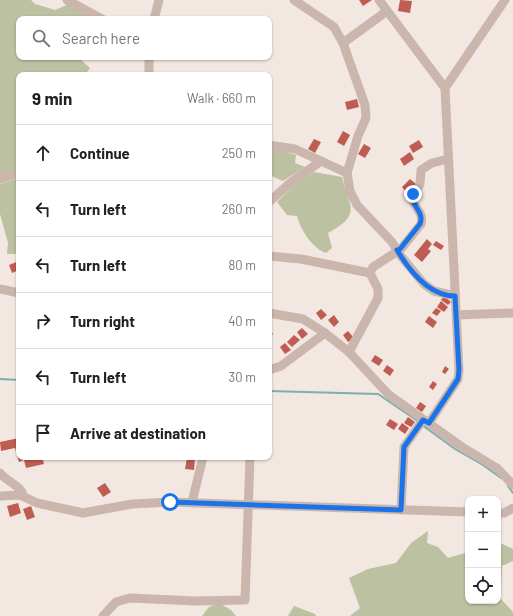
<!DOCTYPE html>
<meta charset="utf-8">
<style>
:root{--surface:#fff;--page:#f6f6f6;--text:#202124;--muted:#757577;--line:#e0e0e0}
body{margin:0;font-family:Barlow,sans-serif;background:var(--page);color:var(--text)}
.controls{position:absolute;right:12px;bottom:12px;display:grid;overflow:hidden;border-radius:8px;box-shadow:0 1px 3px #0004}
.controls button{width:36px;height:36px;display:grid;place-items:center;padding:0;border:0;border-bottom:1px solid var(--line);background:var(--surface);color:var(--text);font:20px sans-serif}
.stop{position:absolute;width:12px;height:12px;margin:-9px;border:3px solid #1a73e8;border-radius:50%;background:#fff}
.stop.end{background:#1a73e8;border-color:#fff;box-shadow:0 1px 4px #0008}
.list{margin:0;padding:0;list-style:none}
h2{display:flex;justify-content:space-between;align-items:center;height:52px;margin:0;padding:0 16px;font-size:17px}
h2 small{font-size:13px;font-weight:400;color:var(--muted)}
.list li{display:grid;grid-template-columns:26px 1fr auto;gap:12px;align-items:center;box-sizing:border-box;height:56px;padding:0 16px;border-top:1px solid var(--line)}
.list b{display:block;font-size:15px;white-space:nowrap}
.list em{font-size:13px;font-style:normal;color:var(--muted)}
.icon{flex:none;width:22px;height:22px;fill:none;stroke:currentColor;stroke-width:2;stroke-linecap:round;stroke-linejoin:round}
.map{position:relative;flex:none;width:513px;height:616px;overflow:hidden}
.search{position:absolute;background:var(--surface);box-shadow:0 1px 3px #0004;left:16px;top:16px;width:256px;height:44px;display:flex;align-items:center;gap:10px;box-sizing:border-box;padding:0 14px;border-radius:8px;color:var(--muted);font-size:15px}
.panel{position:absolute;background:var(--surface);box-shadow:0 1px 3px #0004;left:16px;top:72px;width:256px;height:388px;border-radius:8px}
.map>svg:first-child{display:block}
.green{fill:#bbc1a1}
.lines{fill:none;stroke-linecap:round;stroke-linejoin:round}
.stream{stroke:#81aea9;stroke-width:2}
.building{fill:#bf5d52}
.minor{stroke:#cab6ad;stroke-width:9}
.route{stroke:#1a73e8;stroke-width:5}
</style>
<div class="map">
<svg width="513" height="616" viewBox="0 0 513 616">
<rect width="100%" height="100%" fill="#f2e7e1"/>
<g class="green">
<polygon points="0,0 31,0 35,4 55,10 69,4 96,19 19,19 19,57 82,57 82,61 90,68 85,75 19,75 19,169 0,175"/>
<polygon points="269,147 296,155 295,163 305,167 283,181 269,175"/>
<path d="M314,172L342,177C349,207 363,214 328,233L332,248L326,253C313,249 300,229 297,216L287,215L277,202L294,185Z"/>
<polygon points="19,178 19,254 7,254 8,243 0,214 0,184"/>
<polygon points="428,531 427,543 438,547 448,558 468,552 468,601 498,601 498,542 513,549 513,561 502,566 501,599 513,612 513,616 350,616 360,608 349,578 368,569 396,563 411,543"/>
<polygon points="219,603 231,610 236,616 202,616 209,607"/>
<polygon points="294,606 315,614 316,616 288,616"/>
</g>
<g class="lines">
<g class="stream">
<polyline points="0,379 19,380"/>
<polyline points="269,391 378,394 419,422"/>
<polyline points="422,425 455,449 483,465 501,478"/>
<polyline points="508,486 513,493"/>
</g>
</g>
<g class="building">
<polygon points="359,0 372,0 363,6"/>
<polygon points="400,0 412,1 410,13 398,11"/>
<polygon points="357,99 359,107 347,110 345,102"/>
<polygon points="343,131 350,135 344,146 337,142"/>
<polygon points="314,139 321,142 315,153 308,149"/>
<polygon points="419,140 423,147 413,153 409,146"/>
<polygon points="364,144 371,148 365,158 358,154"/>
<polygon points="410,152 414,159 404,166 400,159"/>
<polygon points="410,179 416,184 407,193 402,187"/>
<polygon points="427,239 432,244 428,249 431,251 422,262 414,255"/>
<polygon points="436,241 444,246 441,250 433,245"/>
<polygon points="19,261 19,270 12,273 9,265"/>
<polygon points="444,296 451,302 448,305 441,300"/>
<polygon points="441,301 448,307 444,312 437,307"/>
<polygon points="436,308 441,311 437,316 432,313"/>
<polygon points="321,309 327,315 321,320 316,313"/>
<polygon points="334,315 339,322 334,327 328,320"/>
<polygon points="429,316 437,322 433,328 425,322"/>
<polygon points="269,328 273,334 269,337"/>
<polygon points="302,328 308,334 302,339 297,332"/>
<polygon points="348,331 354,338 348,342 343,335"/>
<polygon points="294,335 300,340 292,347 287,342"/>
<polygon points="285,343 291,350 285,354 280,347"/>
<polygon points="375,355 383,360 379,366 371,361"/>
<polygon points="387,365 394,370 390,376 383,371"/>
<polygon points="445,366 449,369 445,374 442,372"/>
<polygon points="433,381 437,384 433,390 429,387"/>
<polygon points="420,402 426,406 422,412 416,408"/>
<polygon points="408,417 415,422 411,427 404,423"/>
<polygon points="390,419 398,424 394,430 386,425"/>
<polygon points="402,423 409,428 405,434 398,429"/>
<polygon points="19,438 19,457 42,457 44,464 26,468 24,460 19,462 15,448 1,451 0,442"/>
<polygon points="187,458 195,459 194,470 185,469"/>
<polygon points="105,483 111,492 103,497 97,488"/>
<polygon points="18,503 21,513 10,517 7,506"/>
<polygon points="31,506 35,517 27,520 23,509"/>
</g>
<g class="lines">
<g class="minor">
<polyline points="67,0 102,19"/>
<polyline points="294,0 334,27 343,43 365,105 366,118 358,136 347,173 350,191 357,205 392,242 400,255 424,284 434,291 455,296"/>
<polyline points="379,0 445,88"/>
<polyline points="154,19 159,0"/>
<polyline points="343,43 387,11"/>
<polyline points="149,57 149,75"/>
<polyline points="269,145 295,149 347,173"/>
<polyline points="0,179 19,173"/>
<polyline points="269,202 290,183 321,161"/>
<polyline points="269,256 301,259 370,273"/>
<polyline points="0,289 19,293"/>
<polyline points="269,313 303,319 325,333 349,352 389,395 462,447 497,468 513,485"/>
<polyline points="457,315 513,313"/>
<path d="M349,352L378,298V289L370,273L373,267L401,249L421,224C424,213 415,208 412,199L420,184L421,170L432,163L448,159"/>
<polyline points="269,370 281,366 325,333"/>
<polyline points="429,423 458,379 459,370 445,88 505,0"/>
<path d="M0,473C6,481 16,483 22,492L20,495"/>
<polyline points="0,496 20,495 37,503 83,513 132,504 170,502 468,512"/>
<polyline points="193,503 193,498 203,457"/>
<polyline points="401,510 404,447 423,420"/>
<polyline points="498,513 504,513 513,508"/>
<polyline points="103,616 116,602 130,598 195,601 245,600 250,457"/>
</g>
</g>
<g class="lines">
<path class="route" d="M170,502L401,510L404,447L423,420L429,423L458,379L459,370L455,296C429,296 409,270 397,250L400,249L420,224C425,211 410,206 413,194"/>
</g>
</svg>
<div class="controls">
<button>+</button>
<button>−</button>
<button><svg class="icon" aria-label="locate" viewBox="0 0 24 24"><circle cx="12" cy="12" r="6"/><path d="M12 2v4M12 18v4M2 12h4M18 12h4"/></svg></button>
</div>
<div class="stop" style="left:170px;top:502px"></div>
<div class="stop end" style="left:413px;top:194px"></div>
<div class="search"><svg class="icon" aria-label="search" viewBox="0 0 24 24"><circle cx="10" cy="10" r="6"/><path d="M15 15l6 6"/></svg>Search here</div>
<section class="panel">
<h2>9 min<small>Walk · 660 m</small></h2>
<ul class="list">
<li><svg class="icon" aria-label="ahead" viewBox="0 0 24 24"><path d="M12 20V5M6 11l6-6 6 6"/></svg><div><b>Continue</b></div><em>250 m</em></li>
<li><svg class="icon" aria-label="left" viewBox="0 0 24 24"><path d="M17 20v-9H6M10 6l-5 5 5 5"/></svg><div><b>Turn left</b></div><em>260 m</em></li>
<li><svg class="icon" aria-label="left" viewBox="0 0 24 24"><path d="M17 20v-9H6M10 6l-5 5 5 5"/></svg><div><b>Turn left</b></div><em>80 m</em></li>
<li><svg class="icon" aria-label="right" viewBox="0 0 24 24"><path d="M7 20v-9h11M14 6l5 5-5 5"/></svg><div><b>Turn right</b></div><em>40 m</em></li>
<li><svg class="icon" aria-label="left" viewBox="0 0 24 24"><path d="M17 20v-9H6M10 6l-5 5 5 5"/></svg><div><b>Turn left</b></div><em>30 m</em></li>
<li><svg class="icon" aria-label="arrive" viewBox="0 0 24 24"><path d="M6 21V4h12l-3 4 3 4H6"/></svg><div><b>Arrive at destination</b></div></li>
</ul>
</section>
</div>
